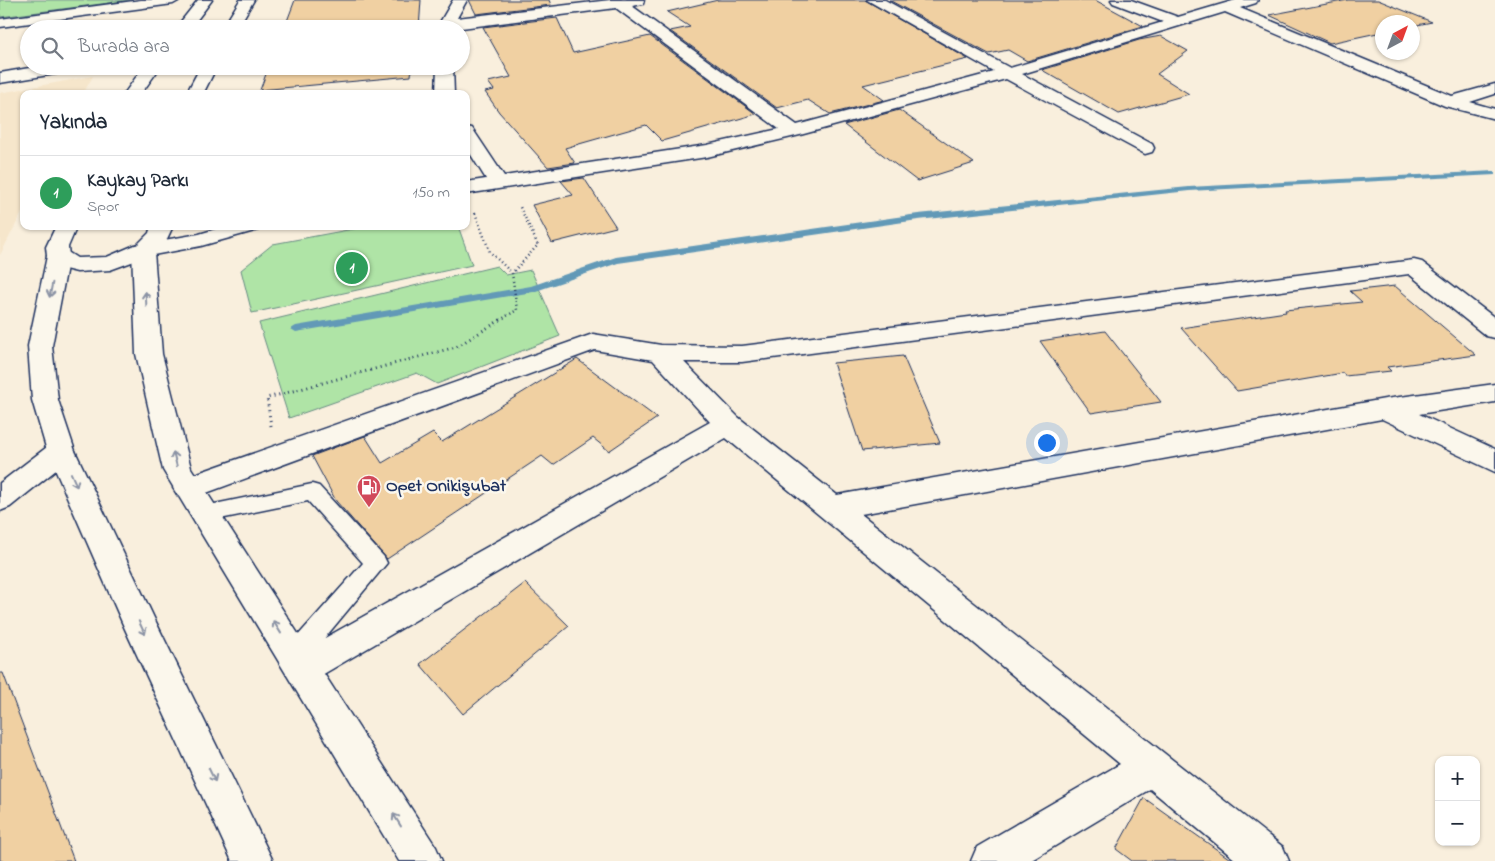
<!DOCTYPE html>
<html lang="tr">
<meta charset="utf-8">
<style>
:root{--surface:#fff;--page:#f2f2f3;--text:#1f2937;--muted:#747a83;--line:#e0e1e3;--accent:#d1495b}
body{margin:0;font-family:"Indie Flower",sans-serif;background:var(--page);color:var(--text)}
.controls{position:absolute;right:15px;bottom:15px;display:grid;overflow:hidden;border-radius:10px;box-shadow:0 1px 4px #0004}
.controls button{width:45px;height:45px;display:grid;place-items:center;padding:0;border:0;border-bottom:1px solid var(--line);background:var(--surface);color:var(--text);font:25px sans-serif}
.compass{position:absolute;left:1375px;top:15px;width:45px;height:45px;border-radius:50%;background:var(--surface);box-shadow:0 1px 4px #0004;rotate:41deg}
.you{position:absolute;left:1046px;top:442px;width:18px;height:18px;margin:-12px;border:4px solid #fff;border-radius:50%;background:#1a73e8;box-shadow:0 0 0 8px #1a73e833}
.badge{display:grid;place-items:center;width:32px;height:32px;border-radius:50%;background:var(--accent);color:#fff;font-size:16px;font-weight:700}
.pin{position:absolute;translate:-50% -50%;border:2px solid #fff;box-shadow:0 1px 5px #0006}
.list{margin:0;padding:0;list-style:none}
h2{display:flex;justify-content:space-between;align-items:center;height:65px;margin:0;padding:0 20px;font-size:21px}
h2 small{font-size:16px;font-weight:400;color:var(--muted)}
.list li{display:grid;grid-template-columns:32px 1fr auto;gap:15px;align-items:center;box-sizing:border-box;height:75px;padding:0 20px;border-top:1px solid var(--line)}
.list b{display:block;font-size:19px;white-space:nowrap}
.list p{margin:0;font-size:16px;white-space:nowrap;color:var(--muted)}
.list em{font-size:16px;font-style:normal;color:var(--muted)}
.icon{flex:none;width:28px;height:28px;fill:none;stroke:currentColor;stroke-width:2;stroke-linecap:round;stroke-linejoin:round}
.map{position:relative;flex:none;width:1495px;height:861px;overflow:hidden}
.search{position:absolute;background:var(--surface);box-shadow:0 1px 4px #0004;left:20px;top:20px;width:450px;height:55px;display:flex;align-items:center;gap:12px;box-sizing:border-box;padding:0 18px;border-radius:28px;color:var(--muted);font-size:19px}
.panel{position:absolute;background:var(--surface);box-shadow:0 1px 4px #0004;left:20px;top:90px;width:450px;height:140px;border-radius:10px}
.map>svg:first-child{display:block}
.built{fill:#f6e6cb}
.green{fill:#afe4a6;stroke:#658a82}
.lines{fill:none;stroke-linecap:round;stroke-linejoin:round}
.stream{fill:#6299b7;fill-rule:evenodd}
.building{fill:#f0d0a2;stroke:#1b2f5e}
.lane-casing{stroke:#1b2f5e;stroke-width:3}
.street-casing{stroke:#1b2f5e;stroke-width:3}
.secondary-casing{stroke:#1b2f5e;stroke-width:3}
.path-far1{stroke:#1b2f5e;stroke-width:2.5;stroke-dasharray:1 3;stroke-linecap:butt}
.path{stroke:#1b2f5e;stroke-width:3;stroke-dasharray:1 4;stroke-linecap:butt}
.lane{fill:#fbf7ec;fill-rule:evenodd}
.street{fill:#fbf7ec;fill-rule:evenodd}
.secondary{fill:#fbf7ec;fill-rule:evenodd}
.oneway{stroke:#8b93a5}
.labels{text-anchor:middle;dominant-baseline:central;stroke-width:5;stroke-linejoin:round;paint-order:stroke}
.poi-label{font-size:18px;font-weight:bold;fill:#1b2f5e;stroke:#fbf7ec;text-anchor:start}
</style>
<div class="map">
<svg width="1495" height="861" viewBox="0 0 1495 861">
<rect width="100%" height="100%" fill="#f9efdd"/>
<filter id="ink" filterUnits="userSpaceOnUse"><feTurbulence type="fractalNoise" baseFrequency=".02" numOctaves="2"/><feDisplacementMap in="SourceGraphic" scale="10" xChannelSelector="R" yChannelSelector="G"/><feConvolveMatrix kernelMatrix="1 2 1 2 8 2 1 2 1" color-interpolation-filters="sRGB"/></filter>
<g filter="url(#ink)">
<polygon class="built" points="93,76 83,94 24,94 24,209 0,255 0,93"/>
<g class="green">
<polygon points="0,0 132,0 0,17"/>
<polygon points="369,226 458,226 472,265 252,313 241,270 273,244"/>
<polygon points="497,266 506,275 531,270 560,336 437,384 417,373 289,418 259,323"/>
</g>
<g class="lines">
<polygon class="stream" points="1495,171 1495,175 1189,191 918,220 618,263 533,292 296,332 291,329 296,326 531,286 616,257 918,214 1189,187"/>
</g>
<g class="building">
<polygon points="295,0 421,0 419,29 284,29"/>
<polygon points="469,0 549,0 551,5 476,14"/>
<polygon points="718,0 865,0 968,59 863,85 884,100 830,114 808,100 777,108 670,31 690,27 667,12"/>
<polygon points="889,0 1095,0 1143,26 1027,61 1008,50 989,54"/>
<polygon points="1348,0 1378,0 1432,22 1412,26 1412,22 1382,22 1382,32 1330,43 1269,15"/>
<polygon points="557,18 573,53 650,36 756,114 662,141 646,125 565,148 575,163 548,167 499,112 485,92 494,90 488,82 511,77 483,27"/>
<polygon points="1161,36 1188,51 1157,74 1189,94 1119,114 1042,70 1139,40"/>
<polygon points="269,66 412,66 411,76 260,90"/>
<polygon points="899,110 974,163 917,181 844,125"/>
<polygon points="584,178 616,227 552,243 532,205 573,195 561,181"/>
<polygon points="1395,286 1476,355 1387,367 1391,371 1345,376 1343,373 1237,391 1181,328 1286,312 1285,310 1362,302 1350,291"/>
<polygon points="1105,331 1161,402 1091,413 1040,341"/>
<polygon points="903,356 940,443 862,451 833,363"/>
<polygon points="577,359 657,418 609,451 593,438 553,465 542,456 387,559 336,501 312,456 365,436 382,463 433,433 442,442"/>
<polygon points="525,583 569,626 463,714 420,664"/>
<polygon points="0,673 3,673 74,861 0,861"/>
<polygon points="1144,798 1233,861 1132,861 1116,849"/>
</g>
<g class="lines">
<defs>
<polygon id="lane" points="312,484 319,486 384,557 387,563 303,664 295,667 287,664 283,656 287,648 363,563 308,501 205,522 198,520 195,514 198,508 205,506"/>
<g id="street">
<polygon points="141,0 180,0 173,4 0,27 0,19"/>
<polygon points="453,0 467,0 457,18 610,0 644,0 643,4 632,6 797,125 994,72 867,0 885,0 1010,68 1163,22 1113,3 1111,0 1131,0 1178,17 1236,0 1258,0 1256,3 1240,8 1452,96 1495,84 1495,94 1470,102 1495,109 1495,119 1445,106 1225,12 1022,74 1152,144 1154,148 1152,152 1145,154 1006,79 800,135 707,157 466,194 466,182 486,179 466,147 466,127 472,128 504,176 707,145 779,129 616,8 454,29 438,29 439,24"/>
<polygon points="41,66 81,66 73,71 0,83 0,73"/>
<polygon points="437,66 453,66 454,94 436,94"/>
<polygon points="226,226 261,226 258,230 201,246 148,256 110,270 77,272 57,267 47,256 50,251 58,249 66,251 77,258 107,257 135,245 199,234"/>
<polygon points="1414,260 1422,262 1495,318 1495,338 1486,336 1409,274 742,362 684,362 738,417 837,495 1385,399 1495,384 1495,402 1419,414 1495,449 1495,472 1382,419 861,514 1283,847 1289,861 1237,861 1150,789 1030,861 971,861 977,847 1120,764 726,438 315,679 303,684 291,679 286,668 291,657 710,422 653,360 595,350 198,496 188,499 178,496 173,488 178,480 593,334 661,345 742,346"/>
<polygon points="61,440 71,444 75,451 71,458 10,507 0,511 0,483 51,444"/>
</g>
<g id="secondary">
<polygon points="198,0 212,0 190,29 175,29"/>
<polygon points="240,0 254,0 237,29 222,29"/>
<polygon points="144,66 161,66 141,94 124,94"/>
<polygon points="201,66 217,66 203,94 186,94"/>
<polygon points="56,226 77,226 68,247 69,256 52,346 58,400 75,451 154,618 273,861 232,861 125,629 47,451 32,400 28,346 47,256 46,247"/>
<polygon points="151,226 173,226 166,241 154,252 162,354 191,468 436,847 442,861 399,861 163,470 136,354 132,250 149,233"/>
</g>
</defs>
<use href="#lane" class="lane-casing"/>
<use href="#street" class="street-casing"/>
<use href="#secondary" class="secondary-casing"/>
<g class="path-far1">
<polyline points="475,213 490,252 512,273"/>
<polyline points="500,320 517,310 512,273 538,245 519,205"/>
</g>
<polyline class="path" points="271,426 267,398 456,347 502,319"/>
<use href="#lane" class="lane"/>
<use href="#street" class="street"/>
<use href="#secondary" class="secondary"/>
</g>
<defs><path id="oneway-shaft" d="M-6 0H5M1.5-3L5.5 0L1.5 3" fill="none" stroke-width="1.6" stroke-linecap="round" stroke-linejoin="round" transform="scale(1.25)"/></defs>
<g class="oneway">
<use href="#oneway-shaft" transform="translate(51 290) rotate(101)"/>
<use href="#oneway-shaft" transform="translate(146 299) rotate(-93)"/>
<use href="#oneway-shaft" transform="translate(175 459) rotate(-104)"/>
<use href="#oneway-shaft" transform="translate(74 480) rotate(66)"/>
<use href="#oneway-shaft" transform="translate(277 627) rotate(-122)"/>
<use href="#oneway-shaft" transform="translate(142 628) rotate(65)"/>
<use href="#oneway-shaft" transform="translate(212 775) rotate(64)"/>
<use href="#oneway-shaft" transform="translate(397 820) rotate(-122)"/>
</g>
</g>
<defs>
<symbol id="fuel-pin" viewBox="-11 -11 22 30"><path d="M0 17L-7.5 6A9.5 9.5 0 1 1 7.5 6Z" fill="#d1495b" stroke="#fbf7ec"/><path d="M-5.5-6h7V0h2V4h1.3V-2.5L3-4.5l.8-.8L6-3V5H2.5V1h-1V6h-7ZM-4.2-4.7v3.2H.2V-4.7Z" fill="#fff"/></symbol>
</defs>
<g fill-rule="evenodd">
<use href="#fuel-pin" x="355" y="473" width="28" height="38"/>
</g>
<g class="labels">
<g class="poi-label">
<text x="386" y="487">Opet Onikişubat</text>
</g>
</g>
</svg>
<div class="controls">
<button>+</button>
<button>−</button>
</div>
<svg class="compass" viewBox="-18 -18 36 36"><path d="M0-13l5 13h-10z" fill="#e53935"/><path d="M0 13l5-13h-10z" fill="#747a83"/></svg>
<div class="you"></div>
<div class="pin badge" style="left:352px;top:268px;background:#2e9e5b">1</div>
<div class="search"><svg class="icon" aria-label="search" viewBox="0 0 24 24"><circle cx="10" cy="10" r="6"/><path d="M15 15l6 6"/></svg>Burada ara</div>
<section class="panel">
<h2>Yakında<small></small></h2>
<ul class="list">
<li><span class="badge" style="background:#2e9e5b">1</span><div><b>Kaykay Parkı</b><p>Spor</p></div><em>150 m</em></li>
</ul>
</section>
</div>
